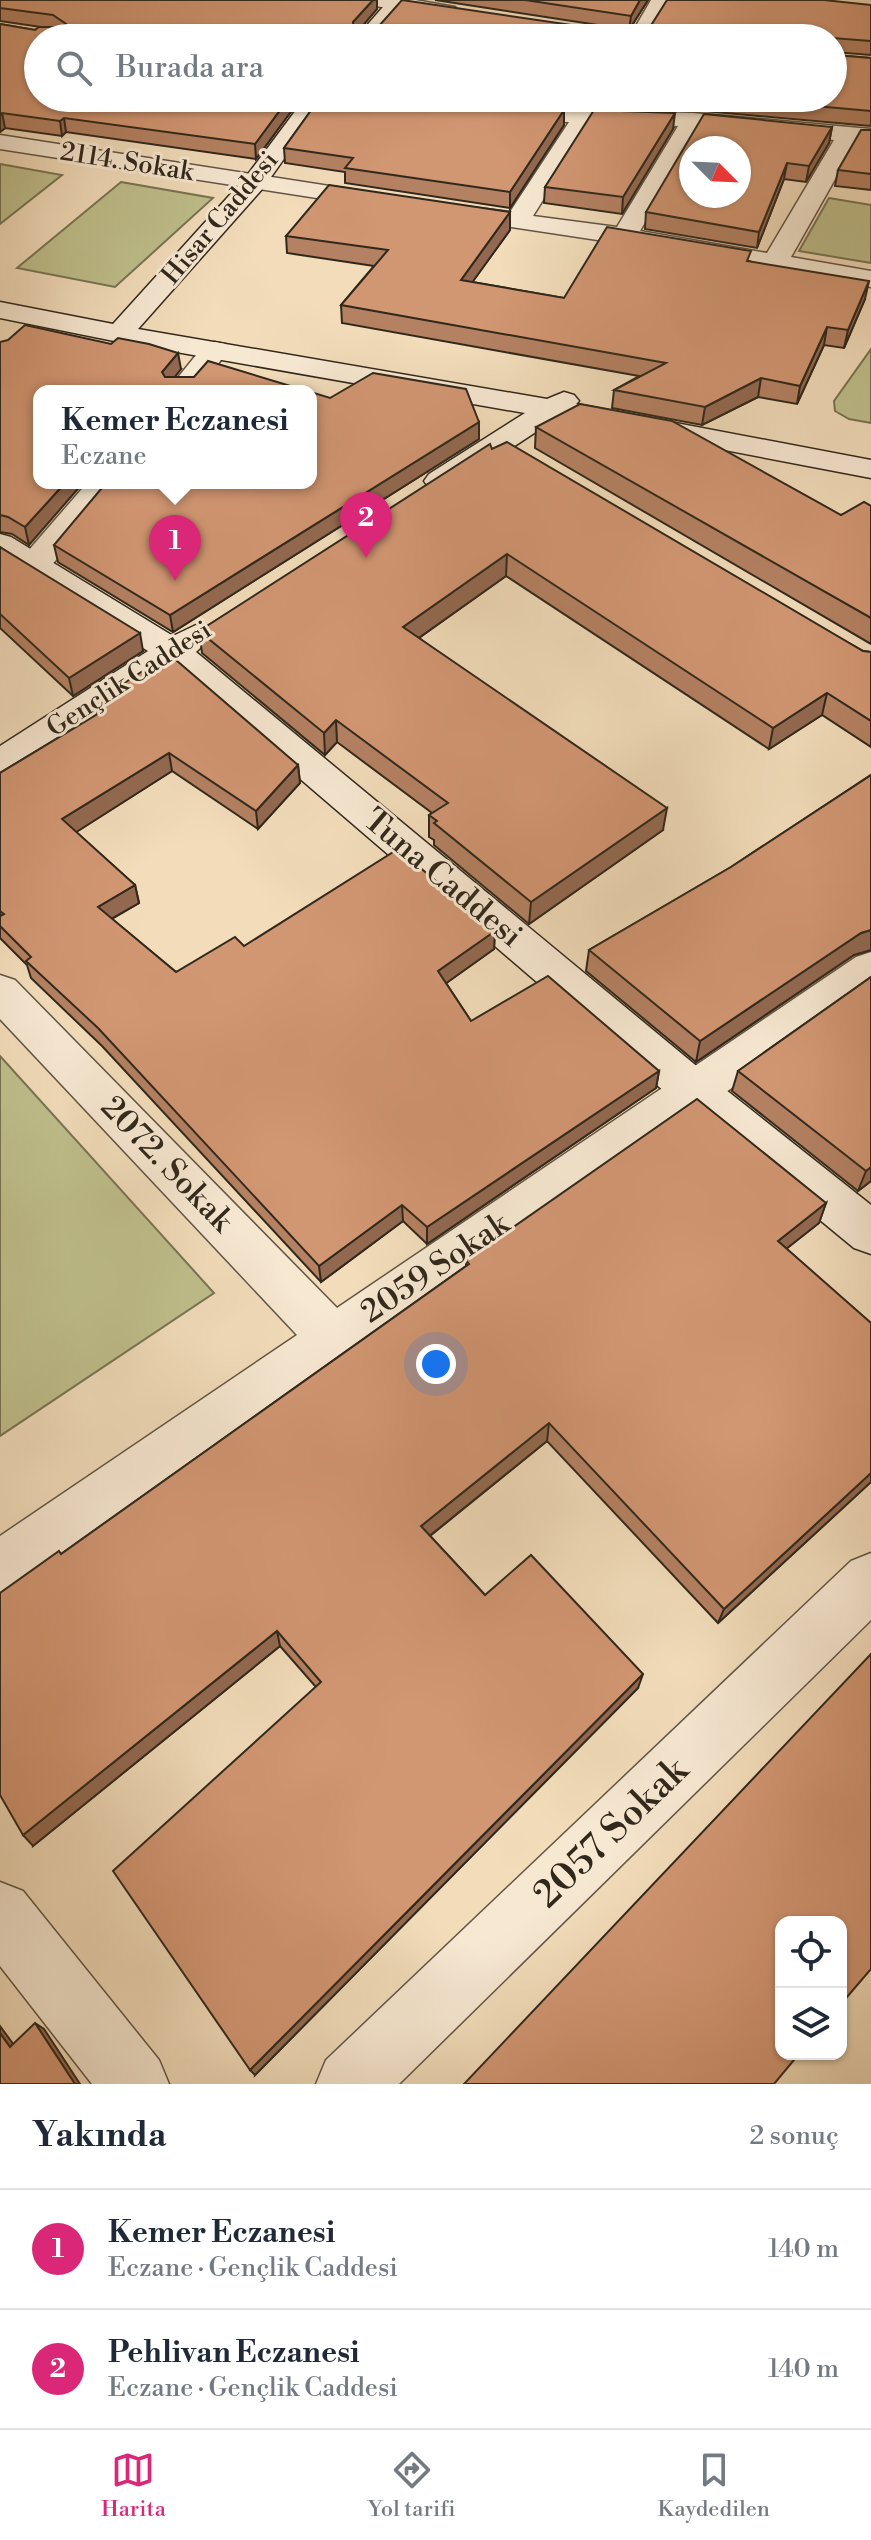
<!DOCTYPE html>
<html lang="tr">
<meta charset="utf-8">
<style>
:root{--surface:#fff;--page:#f6f6f7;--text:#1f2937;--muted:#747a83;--line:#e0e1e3;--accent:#db2777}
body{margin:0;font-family:"Libre Bodoni",serif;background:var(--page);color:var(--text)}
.controls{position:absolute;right:24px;bottom:24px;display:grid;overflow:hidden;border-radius:16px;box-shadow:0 2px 6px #0004}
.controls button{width:72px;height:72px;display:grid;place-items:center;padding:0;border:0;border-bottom:2px solid var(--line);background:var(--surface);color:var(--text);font:40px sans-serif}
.compass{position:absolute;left:679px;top:136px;width:72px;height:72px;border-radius:50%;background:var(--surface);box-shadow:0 2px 6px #0004;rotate:114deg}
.you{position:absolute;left:436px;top:1364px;width:28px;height:28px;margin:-20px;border:6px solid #fff;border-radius:50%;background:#1a73e8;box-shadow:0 0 0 12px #1a73e833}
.badge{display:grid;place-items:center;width:52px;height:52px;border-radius:50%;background:var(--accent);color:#fff;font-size:26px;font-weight:700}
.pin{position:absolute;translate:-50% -66px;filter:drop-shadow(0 2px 4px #0008)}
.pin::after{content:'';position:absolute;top:42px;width:28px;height:24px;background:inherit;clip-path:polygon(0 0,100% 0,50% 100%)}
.popup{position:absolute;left:33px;top:385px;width:284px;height:104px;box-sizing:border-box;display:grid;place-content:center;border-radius:16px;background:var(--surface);filter:drop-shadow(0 2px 6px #0005);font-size:26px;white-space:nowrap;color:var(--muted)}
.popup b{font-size:30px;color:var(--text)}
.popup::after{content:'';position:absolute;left:50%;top:100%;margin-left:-16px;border:16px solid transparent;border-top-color:var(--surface)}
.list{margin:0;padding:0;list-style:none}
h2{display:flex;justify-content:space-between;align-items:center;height:104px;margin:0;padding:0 32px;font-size:34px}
h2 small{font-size:26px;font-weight:400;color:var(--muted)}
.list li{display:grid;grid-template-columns:52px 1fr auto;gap:24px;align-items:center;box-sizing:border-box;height:120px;padding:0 32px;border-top:2px solid var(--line)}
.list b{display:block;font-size:30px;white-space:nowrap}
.list p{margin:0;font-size:26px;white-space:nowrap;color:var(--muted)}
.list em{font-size:26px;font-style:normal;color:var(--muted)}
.icon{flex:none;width:44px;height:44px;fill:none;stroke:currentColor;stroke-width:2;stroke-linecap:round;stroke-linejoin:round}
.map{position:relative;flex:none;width:871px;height:2084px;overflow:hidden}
.search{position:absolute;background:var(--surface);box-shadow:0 2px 6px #0004;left:24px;right:24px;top:24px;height:88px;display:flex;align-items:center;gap:20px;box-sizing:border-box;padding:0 28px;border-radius:44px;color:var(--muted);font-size:30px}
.sheet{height:344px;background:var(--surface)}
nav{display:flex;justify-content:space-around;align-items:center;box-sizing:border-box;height:112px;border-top:2px solid var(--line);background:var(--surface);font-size:22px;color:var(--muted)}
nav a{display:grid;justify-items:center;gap:4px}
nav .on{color:var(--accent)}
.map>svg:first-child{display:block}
.green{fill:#bfbf8c;stroke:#787454;stroke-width:2}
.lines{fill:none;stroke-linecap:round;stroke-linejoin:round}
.street-casing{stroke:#615544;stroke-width:3}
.secondary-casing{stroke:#31281c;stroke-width:3}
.street{fill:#f7e8d2;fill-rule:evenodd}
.secondary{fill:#f7e8d2;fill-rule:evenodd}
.wall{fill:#b48162;stroke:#31281c;stroke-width:2}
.shaded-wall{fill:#926950;stroke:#31281c;stroke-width:2}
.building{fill:#d19672;stroke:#31281c;stroke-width:2;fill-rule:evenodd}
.labels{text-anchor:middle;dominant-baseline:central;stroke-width:6;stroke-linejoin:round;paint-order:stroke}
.far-street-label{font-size:26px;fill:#31281c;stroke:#f7e8d2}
.street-label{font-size:32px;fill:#31281c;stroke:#f7e8d2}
.near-street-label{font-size:38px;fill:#31281c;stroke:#f7e8d2}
</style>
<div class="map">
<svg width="871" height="2084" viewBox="0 0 871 2084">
<rect width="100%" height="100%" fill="#f2dcba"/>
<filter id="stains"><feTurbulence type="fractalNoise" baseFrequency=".0025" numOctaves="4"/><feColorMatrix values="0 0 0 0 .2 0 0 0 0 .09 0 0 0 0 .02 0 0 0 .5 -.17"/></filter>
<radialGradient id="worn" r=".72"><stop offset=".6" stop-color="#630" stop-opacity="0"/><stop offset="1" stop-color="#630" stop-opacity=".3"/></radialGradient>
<g class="green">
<polygon points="0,164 62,175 0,224"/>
<polygon points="121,182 213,198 115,287 17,268"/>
<polygon points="829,198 871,205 871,263 799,251"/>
<polygon points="871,349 871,423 849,419 835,411 834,401"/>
<polygon points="0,1056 214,1293 0,1436"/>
</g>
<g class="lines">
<defs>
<g id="street">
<polygon points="365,0 415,0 455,7 458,11 448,17 375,6"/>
<polygon points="651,0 671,0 649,38 629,38"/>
<path d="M414,98C469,98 523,107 578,109L585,98H607L600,110L693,113L871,129V143L856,142L791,257L871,271V287L624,244L444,217L441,212L444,207L453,205L510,212L569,122L526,121L425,105ZM591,123L678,126L617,227L533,216ZM700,127L834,140L767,253L640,231Z"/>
<polygon points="0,135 381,194 390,196 393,201 390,206 381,208 0,149"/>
<polygon points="215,342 225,344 229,350 196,391 167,391 205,344"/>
<polygon points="87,483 120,483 46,572 34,575 22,572 17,565 22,558"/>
<polygon points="871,952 871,990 20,1589 0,1597 0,1536 297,1335 0,1019 0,975 15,980 337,1308 856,957"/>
<polygon points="871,1553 871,1620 399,2084 316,2084 326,2060 851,1561"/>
<polygon points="0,1882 23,1891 159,2060 169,2084 92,2084 0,1966"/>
</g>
<g id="secondary">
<polygon points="389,0 410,0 377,38 356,38"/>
<polygon points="305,98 327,98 264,187 138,329 547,399 564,392 574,395 579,401 576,404 871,460 871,478 557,418 451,488 440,490 429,488 424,481 429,474 525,413 119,342 0,318 0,302 113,324 246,177"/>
<polygon points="0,534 11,537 173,636 196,625 208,629 213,636 196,652 711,1078 871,1205 871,1254 854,1248 679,1104 171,668 13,772 0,775 0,746 148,651 0,558"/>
</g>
</defs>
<use href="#street" class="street-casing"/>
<use href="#secondary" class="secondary-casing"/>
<use href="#street" class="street"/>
<use href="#secondary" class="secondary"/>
</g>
<g class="wall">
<polygon points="0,0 377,0 377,9 362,26 611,27 435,0 648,0 631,27 650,27 871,5 871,55 835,52 835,55 871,58 871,126 693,110 605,107 606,98 833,98 833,38 38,98 301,98 256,159 66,132 62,136 5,128 0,132 0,24 35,30 41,27 0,21"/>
<polygon points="320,98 583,98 576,106 460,99 526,109 564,110 564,125 510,208 345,183 345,172 285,163 284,148"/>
<polygon points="832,127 829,143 806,182 784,179 757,248 645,229 646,212"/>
<polygon points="673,129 622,214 544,203 545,187"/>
<polygon points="871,130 871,190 835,186 838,170"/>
<polygon points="510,212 510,230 472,282 564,298 749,261 865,299 844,348 824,345 797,404 758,397 702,425 612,408 614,390 639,376 342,323 341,305 374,266 287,253 286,236"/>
<polygon points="0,342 181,369 174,377 307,391 39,391 29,545 12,534 0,532"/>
<polygon points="536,427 841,515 871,506 871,644 535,448"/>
<polygon points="479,439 173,632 58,562 54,545"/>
<polygon points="492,449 863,651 871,652 871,747 822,715 769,749 506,576 419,638 663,830 529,924 434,845 434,840 429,837 429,815 432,813 337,742 325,755 202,653 199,631"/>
<polygon points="0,547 143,651 73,696 0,628"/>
<polygon points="95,702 298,765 300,783 258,829 172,771 76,832 135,885 139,903 112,919 176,972 244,946 495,931 494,949 446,983 471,1021 659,1071 656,1088 427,1244 403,1221 321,1282 102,1046 31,978 27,965 0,938 0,773 97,714"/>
<polygon points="871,775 871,950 854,955 696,1062 586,971 589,950 731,867"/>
<polygon points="871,977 871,1181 858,1191 732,1091 738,1071"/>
<polygon points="826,1203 819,1223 786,1249 871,1323 871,1482 718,1623 547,1441 430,1536 485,1595 638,1688 255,2075 316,1687 280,1646 33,1846 61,1554 466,1266 466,1260"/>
</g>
<g class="shaded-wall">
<polygon points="373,0 377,0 377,9 354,36 353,22"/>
<polygon points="640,0 648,0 629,30 631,16"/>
<polygon points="289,98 301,98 256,159 255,144"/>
<polygon points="577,98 583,98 576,106"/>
<polygon points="564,110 564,125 510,208 510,192"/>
<polygon points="2,113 5,128 0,132 0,115"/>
<polygon points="675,113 673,129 622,214 623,197"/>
<polygon points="64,118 66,132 62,136 60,121"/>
<polygon points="832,127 829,143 806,182 809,166"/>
<polygon points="787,163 784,179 757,248 759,232"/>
<polygon points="510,212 510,230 461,298 461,280"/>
<polygon points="869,281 865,299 844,348 848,330"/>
<polygon points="827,327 824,345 797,404 800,386"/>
<polygon points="178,353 181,369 165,389 162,372"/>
<polygon points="761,378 758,397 702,425 705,407"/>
<polygon points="479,422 479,439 173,632 170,615"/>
<polygon points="65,483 83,483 29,545 25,527"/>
<polygon points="507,554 506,576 403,649 403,627"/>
<polygon points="140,633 143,651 73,696 69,678"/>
<polygon points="827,693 822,715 769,749 773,728"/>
<polygon points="336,720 337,742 325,755 324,733"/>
<polygon points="169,753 172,771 67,838 62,819"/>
<polygon points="298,765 300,783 258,829 256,811"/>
<polygon points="667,808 663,830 529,924 531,902"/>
<polygon points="135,885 139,903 102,924 98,907"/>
<polygon points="871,930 871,950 854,955 696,1062 700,1041 861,933"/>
<polygon points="495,931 494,949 438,989 438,971"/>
<polygon points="659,1071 656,1088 427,1244 427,1227"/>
<polygon points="871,1167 871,1181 858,1191 866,1171"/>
<polygon points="826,1203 819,1223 772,1260 778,1241"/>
<polygon points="402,1205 403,1221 321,1282 319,1266"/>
<polygon points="549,1423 547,1441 422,1542 421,1526"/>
<polygon points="871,1473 871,1482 718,1623 724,1609"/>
<polygon points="277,1631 280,1646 33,1846 23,1835"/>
<polygon points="643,1674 638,1688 255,2075 250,2070"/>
<polygon points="35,2023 44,2029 80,2084 75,2084"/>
<polygon points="0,2026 19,2052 10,2047 0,2033"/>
</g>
<g class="building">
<polygon points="0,0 373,0 353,22 353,26 379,26 402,0 585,27 650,27 667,0 824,0 871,5 871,41 833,38 835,55 871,58 871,111 724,98 833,98 833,38 38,38 38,98 289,98 255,144 64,118 60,121 2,113 0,115 0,24 35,30 39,27 63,27 66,24 53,15 0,8"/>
<polygon points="525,0 640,0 631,16"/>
<polygon points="320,98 454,98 526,109 564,110 510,192 345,168 353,158 284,148"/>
<polygon points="594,110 675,113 623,197 545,187"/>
<path d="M704,114L832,127L809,166L787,163L759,232L646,212ZM691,148H739V196H691Z"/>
<polygon points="861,130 871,130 871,174 838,170"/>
<polygon points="329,185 510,212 461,280 564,298 607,227 751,251 747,261 869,281 848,330 827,327 800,386 761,378 705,407 614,390 666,363 341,305 388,250 286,236"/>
<polygon points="25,325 111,344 118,338 149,344 178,353 162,372 165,377 194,377 208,361 307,391 39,391 39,483 65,483 25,527 8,517 0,515 0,342 8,340"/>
<polygon points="373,373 466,389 479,422 170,615 54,545 106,483 311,483 311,392 330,398"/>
<polygon points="580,404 672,421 841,515 864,502 871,506 871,618 536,427"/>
<polygon points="507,442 863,651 871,652 871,721 827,693 773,728 507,554 403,627 667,808 531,902 434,823 437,821 429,815 448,803 336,720 324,733 199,631 490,444 492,449"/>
<polygon points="0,547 140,633 69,678 0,614"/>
<polygon points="169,654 298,765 256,811 169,753 62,819 135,885 98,907 176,972 235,937 244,946 398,849 495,931 438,971 471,1021 548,976 659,1071 427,1227 402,1205 319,1266 98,1028 26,961 31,957 0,926 0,916 4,914 0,911 0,773 104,710 95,702"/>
<polygon points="871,775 871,930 861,933 700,1041 589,950 731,867"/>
<polygon points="871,977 871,1167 866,1171 738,1071"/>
<polygon points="697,1099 826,1203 778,1241 871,1323 871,1473 724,1609 549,1423 421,1526 485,1595 531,1555 643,1674 250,2070 113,1871 321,1682 277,1631 23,1835 0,1795 0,1593 59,1551 61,1554 469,1264 466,1260"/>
<polygon points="871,1654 871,1969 841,2004 841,1922 781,1922 781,2054 799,2054 774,2084 464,2084"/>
<polygon points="35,2023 75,2084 0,2084 0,2033 10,2047"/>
</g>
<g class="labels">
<g class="far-street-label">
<text transform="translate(127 162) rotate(9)">2114. Sokak</text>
<text transform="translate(220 218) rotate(-50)">Hisar Caddesi</text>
<text transform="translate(129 679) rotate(-33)">Gençlik Caddesi</text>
</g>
<g class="street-label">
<text transform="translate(443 878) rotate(40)">Tuna Caddesi</text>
<text transform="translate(167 1164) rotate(46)">2072. Sokak</text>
<text transform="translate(435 1268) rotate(-34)">2059 Sokak</text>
</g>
<g class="near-street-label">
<text transform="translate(611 1833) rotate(-44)">2057 Sokak</text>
</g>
</g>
<rect width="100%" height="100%" filter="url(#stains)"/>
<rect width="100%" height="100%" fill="url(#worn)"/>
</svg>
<div class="controls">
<button><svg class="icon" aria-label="locate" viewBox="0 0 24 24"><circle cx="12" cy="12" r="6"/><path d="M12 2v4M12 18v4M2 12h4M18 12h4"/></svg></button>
<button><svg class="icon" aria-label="layers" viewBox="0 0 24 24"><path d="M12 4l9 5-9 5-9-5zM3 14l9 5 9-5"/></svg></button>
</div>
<svg class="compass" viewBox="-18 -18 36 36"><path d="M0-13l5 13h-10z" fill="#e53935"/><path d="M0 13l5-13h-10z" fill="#747a83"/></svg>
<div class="you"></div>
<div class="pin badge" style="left:175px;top:581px">1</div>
<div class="popup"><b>Kemer Eczanesi</b>Eczane</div>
<div class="pin badge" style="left:366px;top:558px">2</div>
<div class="search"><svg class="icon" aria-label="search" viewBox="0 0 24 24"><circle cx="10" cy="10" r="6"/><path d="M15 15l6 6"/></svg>Burada ara</div>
</div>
<section class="sheet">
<h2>Yakında<small>2 sonuç</small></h2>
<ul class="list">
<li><span class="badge">1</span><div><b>Kemer Eczanesi</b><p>Eczane · Gençlik Caddesi</p></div><em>140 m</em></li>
<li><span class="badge">2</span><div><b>Pehlivan Eczanesi</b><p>Eczane · Gençlik Caddesi</p></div><em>140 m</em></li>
</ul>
</section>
<nav>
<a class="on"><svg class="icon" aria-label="map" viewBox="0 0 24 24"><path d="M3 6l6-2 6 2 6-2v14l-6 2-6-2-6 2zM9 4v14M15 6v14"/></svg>Harita</a>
<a><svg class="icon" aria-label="directions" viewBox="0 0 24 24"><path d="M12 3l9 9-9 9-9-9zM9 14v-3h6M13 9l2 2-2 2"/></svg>Yol tarifi</a>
<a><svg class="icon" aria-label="saved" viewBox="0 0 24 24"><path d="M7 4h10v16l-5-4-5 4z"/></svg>Kaydedilen</a>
</nav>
